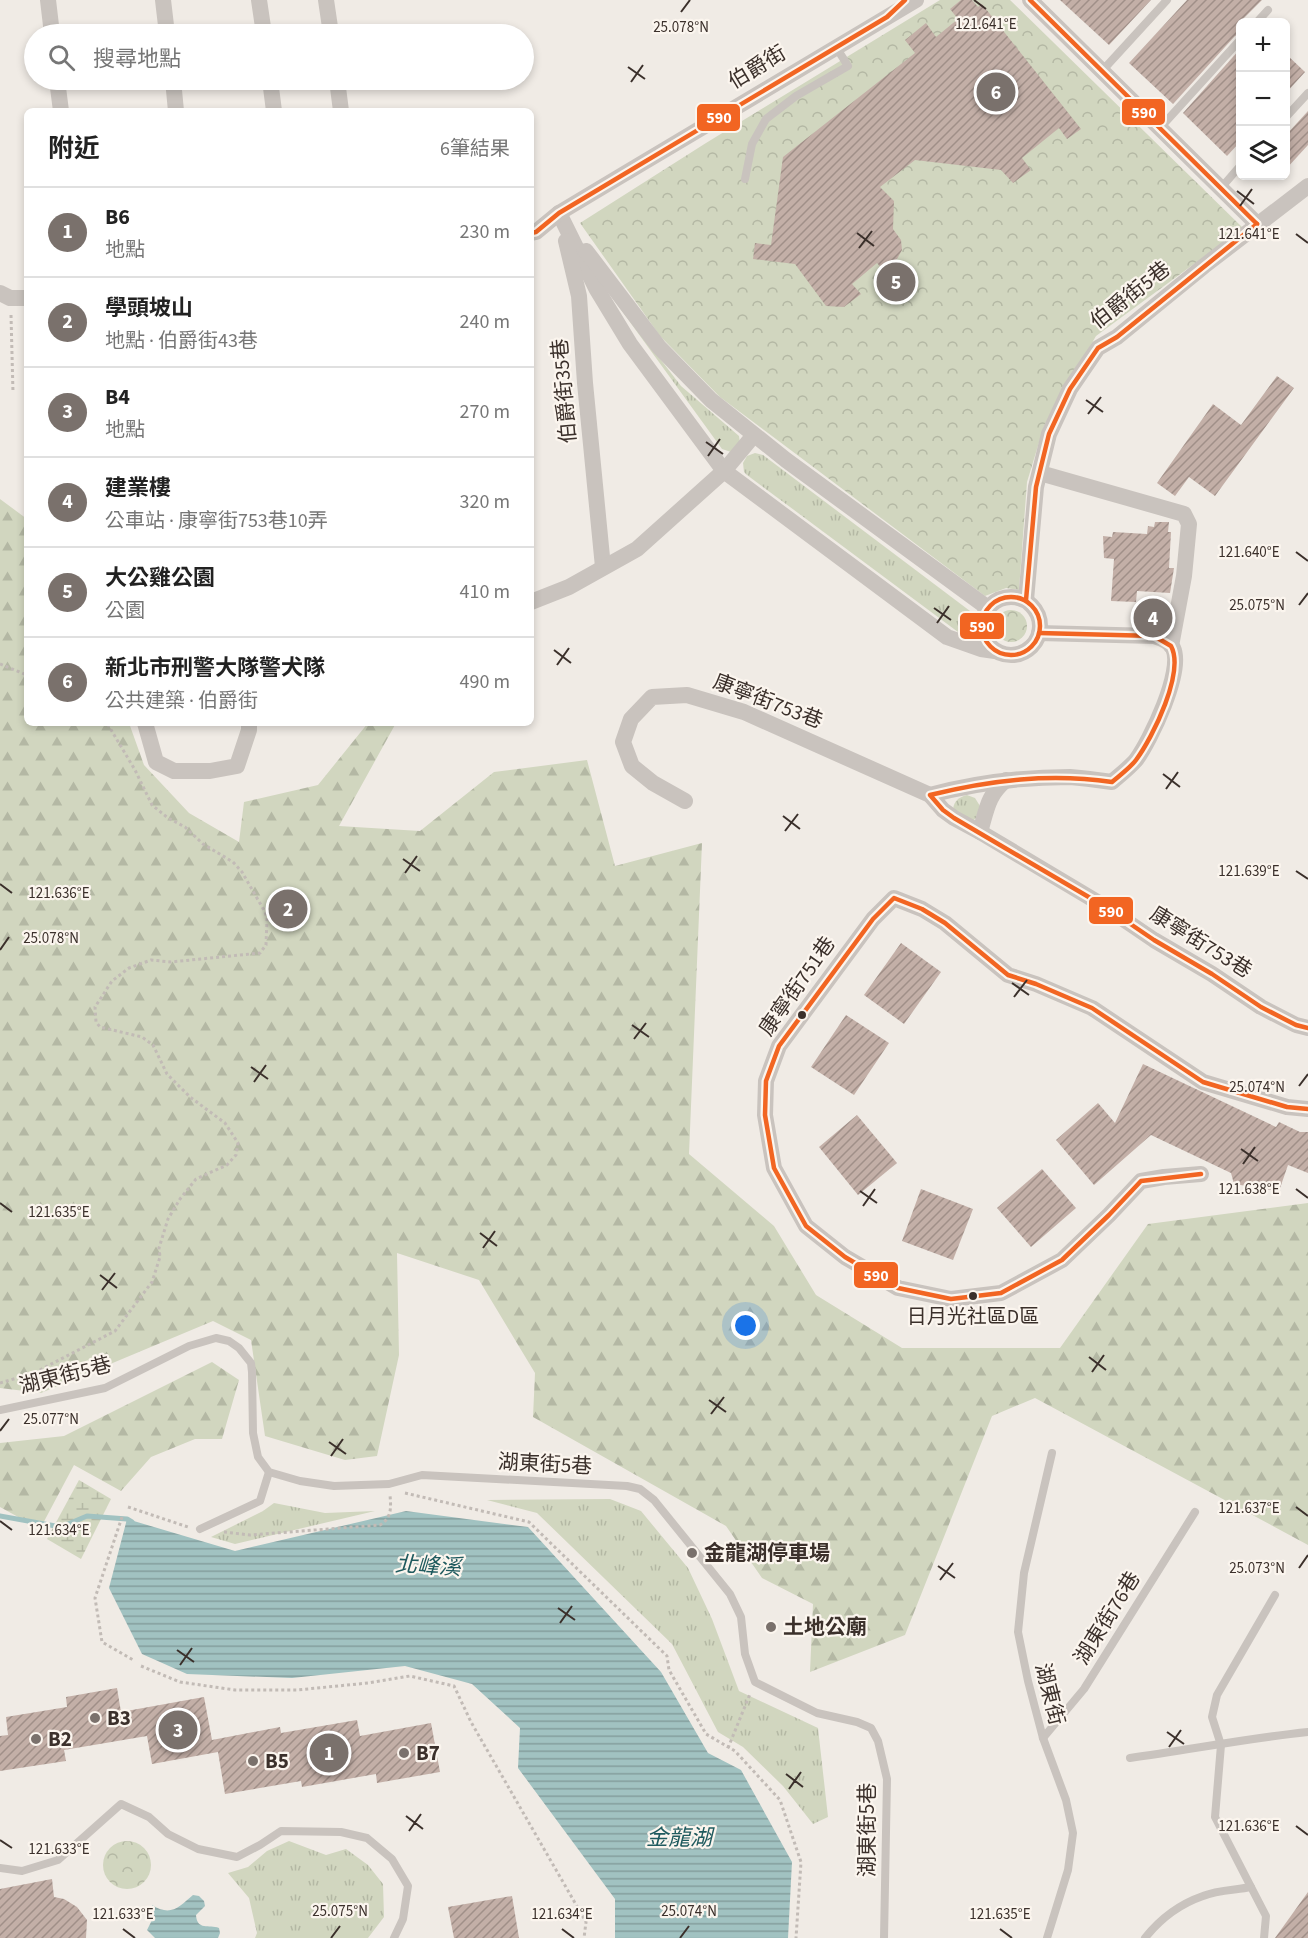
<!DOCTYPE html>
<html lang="zh-TW">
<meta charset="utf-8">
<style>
:root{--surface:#fff;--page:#f2f2f2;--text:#222;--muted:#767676;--line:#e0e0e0;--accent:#7a716c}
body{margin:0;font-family:"Source Sans 3","Noto Sans TC",sans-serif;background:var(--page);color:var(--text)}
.controls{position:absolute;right:18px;top:18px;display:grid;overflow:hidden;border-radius:9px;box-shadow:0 3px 9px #0003}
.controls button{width:54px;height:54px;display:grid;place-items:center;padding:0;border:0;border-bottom:2px solid var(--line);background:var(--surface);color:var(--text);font:30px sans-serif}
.you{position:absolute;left:746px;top:1326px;width:21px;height:21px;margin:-15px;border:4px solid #fff;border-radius:50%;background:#1a73e8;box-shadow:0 0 0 9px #1a73e833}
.badge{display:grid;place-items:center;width:39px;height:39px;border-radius:50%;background:var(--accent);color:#fff;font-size:20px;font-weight:700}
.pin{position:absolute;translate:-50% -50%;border:3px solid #fff;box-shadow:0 2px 6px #0006}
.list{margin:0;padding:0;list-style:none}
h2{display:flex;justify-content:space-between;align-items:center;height:78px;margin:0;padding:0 24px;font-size:26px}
h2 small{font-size:20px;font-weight:400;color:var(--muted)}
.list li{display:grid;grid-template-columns:39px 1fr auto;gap:18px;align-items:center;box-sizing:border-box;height:90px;padding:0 24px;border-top:2px solid var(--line)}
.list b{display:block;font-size:22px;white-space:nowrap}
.list p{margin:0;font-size:20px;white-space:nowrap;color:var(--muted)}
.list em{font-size:20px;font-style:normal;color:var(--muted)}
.icon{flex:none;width:33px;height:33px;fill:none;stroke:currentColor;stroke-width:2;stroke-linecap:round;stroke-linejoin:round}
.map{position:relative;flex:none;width:1308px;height:1938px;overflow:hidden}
.search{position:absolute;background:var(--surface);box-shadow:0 3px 9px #0003;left:24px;top:24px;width:510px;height:66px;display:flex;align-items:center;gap:15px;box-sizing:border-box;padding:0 21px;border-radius:33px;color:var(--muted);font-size:22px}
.panel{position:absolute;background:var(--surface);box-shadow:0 3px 9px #0003;left:24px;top:108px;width:510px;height:618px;border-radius:9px}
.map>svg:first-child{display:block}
.grass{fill:url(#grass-tufts)}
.forest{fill:url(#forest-firs)}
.wetland{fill:url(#wetland-marsh)}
.park{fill:url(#park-crowns)}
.water{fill:url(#water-rules)}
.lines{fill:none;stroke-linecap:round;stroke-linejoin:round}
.stream{stroke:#a1c2c1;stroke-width:5}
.building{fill:url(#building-hatch)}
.path{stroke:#c2bbb6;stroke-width:3;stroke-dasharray:3 3;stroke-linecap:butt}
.service{stroke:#c9c3be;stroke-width:8}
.minor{stroke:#c9c3be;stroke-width:16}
.bus-1-casing{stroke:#fbf5ee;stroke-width:9}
.bus-1{stroke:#f26522;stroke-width:4.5}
.ticks{fill:none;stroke:#3b302b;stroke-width:2}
.bus-dot{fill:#3b302b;stroke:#fbf5ee;stroke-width:2}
.poi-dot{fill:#7a716c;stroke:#fbf5ee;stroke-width:2}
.labels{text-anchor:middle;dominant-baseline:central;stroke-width:4.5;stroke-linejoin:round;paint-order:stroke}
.bus-label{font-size:20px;fill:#3b302b;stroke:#fbf5ee}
.street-label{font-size:21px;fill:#3b302b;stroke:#fbf5ee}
.poi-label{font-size:21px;font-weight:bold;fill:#3b302b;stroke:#fbf5ee;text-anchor:start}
.water-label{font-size:22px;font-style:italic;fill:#1f5a5e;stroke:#fbf5ee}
.ticks-label{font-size:15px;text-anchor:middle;fill:#3b302b;stroke:#fbf5ee;stroke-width:4.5;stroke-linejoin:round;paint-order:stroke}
.line-badge{stroke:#fbf5ee;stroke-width:2}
.badge-label{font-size:16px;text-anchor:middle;font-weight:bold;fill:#fff}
</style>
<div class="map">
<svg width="1308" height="1938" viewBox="0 0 1308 1938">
<defs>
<pattern id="grass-tufts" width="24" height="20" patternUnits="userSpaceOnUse" patternTransform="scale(1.5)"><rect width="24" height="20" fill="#d1d6bf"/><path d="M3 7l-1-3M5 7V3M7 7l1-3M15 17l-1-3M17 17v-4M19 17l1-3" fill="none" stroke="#b4b8a4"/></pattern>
<pattern id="forest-firs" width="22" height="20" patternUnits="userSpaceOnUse" patternTransform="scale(1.5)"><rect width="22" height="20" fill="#d1d6bf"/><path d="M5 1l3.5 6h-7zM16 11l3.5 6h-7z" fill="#b4b8a4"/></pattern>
<pattern id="wetland-marsh" width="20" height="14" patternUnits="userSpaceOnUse" patternTransform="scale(1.5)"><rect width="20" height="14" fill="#d1d6bf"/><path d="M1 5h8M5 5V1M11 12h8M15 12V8" fill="none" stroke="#b4b8a4"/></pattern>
<pattern id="park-crowns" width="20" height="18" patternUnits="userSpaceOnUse" patternTransform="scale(1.5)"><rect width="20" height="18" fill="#d1d6bf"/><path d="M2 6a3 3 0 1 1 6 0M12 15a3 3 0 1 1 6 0" fill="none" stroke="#b4b8a4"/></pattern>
<pattern id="water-rules" width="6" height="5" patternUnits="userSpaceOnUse" patternTransform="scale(1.5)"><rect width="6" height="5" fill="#a1c2c1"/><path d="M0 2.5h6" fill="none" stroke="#849e9d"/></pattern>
<pattern id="building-hatch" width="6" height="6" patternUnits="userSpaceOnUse" patternTransform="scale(1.5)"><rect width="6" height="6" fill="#c3afa7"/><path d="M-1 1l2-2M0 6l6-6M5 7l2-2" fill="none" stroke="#a08f88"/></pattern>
</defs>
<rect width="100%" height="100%" fill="#f0ebe5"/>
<g class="grass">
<polygon points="598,278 681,386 739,436 740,443 731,452 722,449"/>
<path d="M755,453L763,455L970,611C976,622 970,631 958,632L747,475L744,472L743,463L747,456Z"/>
<path d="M967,795L975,798L980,806L976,818L973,821L953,809C954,801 959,797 967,795Z"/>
<polygon points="610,1499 641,1511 688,1568 712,1619 739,1691 818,1728 828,1817 813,1824 783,1786 743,1747 718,1732 672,1644 537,1513 487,1500"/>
<polygon points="274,1503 325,1513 375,1511 235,1544 211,1537 263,1511"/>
<polygon points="289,1841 326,1855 346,1849 368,1865 383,1884 384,1917 368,1938 255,1938 257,1933 249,1898 228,1873 248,1867 267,1851"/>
</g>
<g class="forest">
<polygon points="0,499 27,519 27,723 129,723 144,765 189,813 239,842 244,802 318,785 368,723 396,723 339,826 420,831 494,772 587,760 615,866 702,843 689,1154 774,1226 816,1295 902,1348 1060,1348 1148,1224 1308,1203 1308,1545 1035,1398 992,1416 905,1635 810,1672 813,1604 762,1578 726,1526 533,1417 535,1373 479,1280 397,1253 399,1355 377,1456 345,1460 265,1436 251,1340 213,1321 41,1393 0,1388"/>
<polygon points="212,1362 239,1380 222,1439 195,1439 151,1457 121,1491 74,1465 40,1529 0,1507 0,1443 64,1436"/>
</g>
<polygon class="wetland" points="79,1480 111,1499 81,1559 47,1539"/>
<g class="park">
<polygon points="940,0 1010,0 1243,228 1096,336 1044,426 1027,482 1019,590 1006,588 985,596 720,397 660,336 580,223 706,143"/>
<circle cx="1011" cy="626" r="16"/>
<circle cx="127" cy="1865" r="24"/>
</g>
<g class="water">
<polygon points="406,1511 528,1527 661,1672 708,1753 741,1770 792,1862 788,1938 615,1938 615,1899 518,1768 520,1728 472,1684 405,1666 292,1678 187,1674 142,1654 109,1588 127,1519 235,1551"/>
<path d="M193,1895L199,1896L204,1901L205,1906L196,1915C197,1931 209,1924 219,1928L220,1933L218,1938H155L147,1930L153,1918L152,1905C171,1917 179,1907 193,1895Z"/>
</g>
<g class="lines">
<polyline class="stream" points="0,1516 61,1527 87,1516 127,1519 132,1522"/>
</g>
<g class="building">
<polygon points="961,0 972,0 978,7 982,4 1081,129 1067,139 1059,128 1022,158 1031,170 1013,183 1001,170 915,160 880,187 894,201 893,229 901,240 902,250 897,259 884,271 877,263 852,284 861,294 844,307 826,306 795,264 753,259 755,243 771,245 783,157 915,53 905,40 926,23 936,37 958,19 950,9"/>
<polygon points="1060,0 1151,0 1109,45"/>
<polygon points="1187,0 1262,0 1240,22 1240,34 1235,36 1173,104 1129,63"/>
<polygon points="1240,49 1240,142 1227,156 1183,113"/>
<polygon points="1286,54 1305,72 1286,93"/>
<polygon points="1308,111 1308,145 1286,169 1286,135"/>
<polygon points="1277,376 1294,388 1215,496 1189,477 1175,496 1157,483 1213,404 1241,425"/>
<polygon points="1155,522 1169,522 1168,532 1171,532 1169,568 1174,568 1170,593 1137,591 1136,602 1111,601 1114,559 1104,558 1103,536 1112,537 1113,532 1147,534 1148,526 1154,527"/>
<polygon points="901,943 941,972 904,1024 864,995"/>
<polygon points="846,1015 889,1043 854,1095 811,1067"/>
<polygon points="1143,1064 1276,1127 1279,1122 1300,1132 1308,1132 1308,1173 1288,1165 1279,1191 1234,1184 1231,1173 1151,1135 1094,1185 1056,1140 1098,1103 1115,1123"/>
<polygon points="857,1115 897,1163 858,1195 819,1147"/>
<polygon points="1042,1169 1076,1208 1031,1247 997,1208"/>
<polygon points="921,1189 973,1209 953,1260 902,1241"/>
<polygon points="117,1688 121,1712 204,1697 212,1740 280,1727 281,1733 357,1720 360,1736 431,1723 440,1772 377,1783 376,1774 302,1787 301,1781 225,1794 218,1752 152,1764 147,1736 64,1750 66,1761 0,1771 0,1736 8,1735 6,1717 67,1707 66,1697"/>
<polygon points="52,1879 54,1897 64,1899 77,1907 87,1920 86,1938 0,1938 0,1889"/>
<polygon points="1308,1892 1308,1938 1275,1938"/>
<polygon points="512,1896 519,1938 454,1938 448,1907"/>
</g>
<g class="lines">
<g class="path">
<polyline points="11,315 13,393"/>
<polyline points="0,664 27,675"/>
<polyline points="0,1383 34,1373 115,1331 152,1282 160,1257 159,1248 168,1219 180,1199 196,1179 227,1165 236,1155 238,1143 225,1123 190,1097 167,1074 153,1045 142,1037 100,1027 96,1022 95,1007 112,981 129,968 151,960 171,962 260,953 266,945 267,919 265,912 242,872 233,862 203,844 185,827 168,818 152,805 135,770 107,723"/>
<polyline points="405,1493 529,1522 667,1656 669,1670 706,1734 735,1751 780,1800 801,1862 796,1938"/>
<polyline points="128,1507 188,1527"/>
<polyline points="122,1517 95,1598 102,1642 135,1661"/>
<path d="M224,1532L250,1535L380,1525C392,1518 391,1507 390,1495"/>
<polyline points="141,1666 180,1682 235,1690 297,1690 368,1683 410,1676 454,1686 471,1722 586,1922 584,1938"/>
<polyline points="728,1748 750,1694"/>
</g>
<g class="service">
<polyline points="1257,22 1268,10"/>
<polyline points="1102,71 1167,0"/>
<polyline points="1286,117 1308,93"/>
<polyline points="1160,128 1240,40"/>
<polyline points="745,179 752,144 766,119 796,96 848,66 836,47"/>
<polyline points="1221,188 1240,166"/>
<polyline points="0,1410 105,1388 189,1346 216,1338 229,1341 239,1348 251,1363 252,1372 253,1433 258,1457 269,1472 300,1481 334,1486 389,1484 422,1475 627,1486 640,1489 654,1500 730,1594 741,1617 745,1654 755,1682 817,1713 857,1722 871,1728 878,1741 887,1779 884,1938"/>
<polyline points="200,1529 260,1501 269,1472"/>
<polyline points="1043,1738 1084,1689 1195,1512"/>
<path d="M1130,1758C1189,1750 1248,1738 1308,1732"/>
<polyline points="0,1868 22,1871 58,1860 121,1804 149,1817 168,1834 198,1849 237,1857 260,1845 281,1831 341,1832 367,1838 392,1859 408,1886 403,1919 394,1938"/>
<polyline points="1251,1887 1215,1817 1221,1745 1212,1717 1217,1695 1275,1595"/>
<polyline points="1047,1938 1068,1870 1073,1833 1066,1800 1043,1738 1028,1681 1018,1632 1024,1573 1052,1453"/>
<path d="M1145,1938C1160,1919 1180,1904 1203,1896C1217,1890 1236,1890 1251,1887L1266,1916L1264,1938"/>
</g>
<g class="minor">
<polyline points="48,0 52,34"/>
<polyline points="163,0 167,34"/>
<polyline points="259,0 264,34"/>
<polyline points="326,0 331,34"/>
<polyline points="1030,0 1257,224"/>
<polyline points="57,80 61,111"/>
<polyline points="173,80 176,111"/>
<polyline points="270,80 274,111"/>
<polyline points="337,80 341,111"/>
<polyline points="559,213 596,288 630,344 724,471 947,637 981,649 995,651"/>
<polyline points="531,233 536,232 559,213 619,177 916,0"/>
<polyline points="566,241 579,296 585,383 603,567"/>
<polyline points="586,251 659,347 711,400 786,460 988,608"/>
<polyline points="0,293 10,298 27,298"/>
<polyline points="1040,473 1184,514 1189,524 1184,576 1171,646"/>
<circle cx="1011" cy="626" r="29"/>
<polyline points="1026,600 1036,487 1049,434 1070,389 1098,348 1117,337 1204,266 1308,186"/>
<polyline points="531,602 569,587 637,549 724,471 754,435"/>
<polyline points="145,723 156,762 174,771 210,771 237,766 249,730 249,723"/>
<path d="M930,795C975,783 1023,777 1070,777C1084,778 1098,780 1112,782C1120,775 1129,768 1136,760C1150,741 1184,671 1173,648C1169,641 1160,638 1154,636L1039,633"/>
<polyline points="685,801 653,783 632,766 623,742 631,719 652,697 687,695 744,712 930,795 943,810 954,818 980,832 1104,906 1154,940 1212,974 1261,1007 1296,1025 1308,1028"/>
<path d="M980,832C987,809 987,796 1006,780"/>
<polyline points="1201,1174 1164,1177 1141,1181 1109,1215 1062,1260 1001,1293 951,1299 898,1288 845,1257 806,1226 774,1168 765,1115 766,1081 779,1046 873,919 894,898 922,909 945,923 1008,975 1036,984 1092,1008 1203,1082 1287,1107 1308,1109"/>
</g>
<defs>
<g id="bus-1">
<polyline points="1030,0 1257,224"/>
<polyline points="531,233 536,232 559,213 887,17 905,0"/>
<circle cx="1011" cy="626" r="29"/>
<polyline points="1026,600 1036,487 1049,434 1070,389 1098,348 1117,337 1257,224"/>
<path d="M1039,633L1154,636L1171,646C1185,672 1153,737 1136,760C1130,768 1120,775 1112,782C1050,773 991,780 930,795L943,810L954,818L1104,906L1154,940L1212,974L1261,1007L1296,1025L1308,1028"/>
<polyline points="1201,1174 1141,1181 1109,1215 1062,1260 1001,1293 951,1299 898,1288 845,1257 806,1226 774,1168 765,1115 766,1081 779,1046 873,919 894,898 922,909 945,923 1008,975 1036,984 1092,1008 1203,1082 1287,1107 1308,1109"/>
</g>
</defs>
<use href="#bus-1" class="bus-1-casing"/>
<use href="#bus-1" class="bus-1"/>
</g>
<path class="ticks" d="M974,0L986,9M681,12L690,0M628,67L645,79M631,82L643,65M1237,191L1254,204M1240,206L1252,189M857,233L874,246M1296,234L1308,243M859,248L872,231M1086,400L1103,412M1088,414L1101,397M706,442L723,454M708,456L720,439M1296,552L1308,561M1299,605L1308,593M934,608L951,620M937,623L949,606M554,650L571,663M557,665L569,648M1163,774L1180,787M1166,789L1178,772M783,816L800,829M785,831L798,814M403,859L420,871M1296,871L1308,879M405,873L417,856M0,884L12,893M0,950L9,937M1012,983L1029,995M1014,997L1027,980M632,1025L649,1037M634,1039L646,1023M251,1067L268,1079M254,1082L266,1065M1299,1086L1308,1074M1241,1149L1258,1161M1243,1164L1255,1147M1296,1189L1308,1198M860,1191L877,1203M0,1203L12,1212M863,1206L875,1189M480,1233L497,1246M483,1248L495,1231M100,1275L117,1288M102,1290L115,1273M1089,1357L1106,1370M1092,1372L1104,1355M709,1400L726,1412M711,1414L724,1397M0,1431L9,1419M329,1442L346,1454M331,1456L343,1439M1296,1507L1308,1516M0,1521L12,1530M938,1566L955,1578M1299,1568L1308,1555M940,1580L953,1563M558,1608L575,1620M560,1623L572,1606M177,1650L194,1662M180,1665L192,1648M1167,1732L1184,1744M1169,1747L1181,1730M786,1774L803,1787M789,1789L801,1772M406,1816L423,1829M1296,1826L1308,1835M409,1831L421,1814M0,1840L12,1848M123,1929L135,1938M562,1929L574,1938M1000,1929L1012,1938M331,1938L340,1926M680,1938L689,1926"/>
<g class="bus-dot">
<circle cx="802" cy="1015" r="5"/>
<circle cx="973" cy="1296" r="5"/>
</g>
<g class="poi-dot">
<circle cx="692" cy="1553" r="6"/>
<circle cx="771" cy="1627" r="6"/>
<circle cx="95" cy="1718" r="6"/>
<circle cx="36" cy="1739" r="6"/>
<circle cx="404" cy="1753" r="6"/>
<circle cx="253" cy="1761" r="6"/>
</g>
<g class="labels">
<g class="bus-label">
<text x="973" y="1317">日月光社區D區</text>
</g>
<g class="street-label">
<text transform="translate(757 67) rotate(-31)">伯爵街</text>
<text transform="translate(1130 295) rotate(-38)">伯爵街5巷</text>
<text transform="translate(564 391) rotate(-95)">伯爵街35巷</text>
<text transform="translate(768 701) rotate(21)">康寧街753巷</text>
<text transform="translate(1201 942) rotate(32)">康寧街753巷</text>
<text transform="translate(797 986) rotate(-55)">康寧街751巷</text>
<text transform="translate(65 1375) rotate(-14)">湖東街5巷</text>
<text transform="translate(545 1464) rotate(3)">湖東街5巷</text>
<text transform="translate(1107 1618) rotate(-58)">湖東街76巷</text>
<text transform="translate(1050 1694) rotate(76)">湖東街</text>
<text transform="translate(867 1830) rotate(-90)">湖東街5巷</text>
</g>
<g class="poi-label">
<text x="704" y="1553">金龍湖停車場</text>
<text x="783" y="1627">土地公廟</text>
<text x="107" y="1718">B3</text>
<text x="48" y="1739">B2</text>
<text x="416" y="1753">B7</text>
<text x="265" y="1761">B5</text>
</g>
<g class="water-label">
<text transform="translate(428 1566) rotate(3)">北峰溪</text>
<text x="679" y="1838">金龍湖</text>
</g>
</g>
<g class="ticks-label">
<text x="986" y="29">121.641°E</text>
<text x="681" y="32">25.078°N</text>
<text x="1249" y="239">121.641°E</text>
<text x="1249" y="557">121.640°E</text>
<text x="1257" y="610">25.075°N</text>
<text x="1249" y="876">121.639°E</text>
<text x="59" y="898">121.636°E</text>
<text x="51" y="943">25.078°N</text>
<text x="1257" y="1092">25.074°N</text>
<text x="1249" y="1194">121.638°E</text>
<text x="59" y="1217">121.635°E</text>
<text x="51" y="1424">25.077°N</text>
<text x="1249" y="1513">121.637°E</text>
<text x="59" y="1535">121.634°E</text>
<text x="1257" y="1573">25.073°N</text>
<text x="1249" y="1831">121.636°E</text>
<text x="59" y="1854">121.633°E</text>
<text x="340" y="1916">25.075°N</text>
<text x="689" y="1916">25.074°N</text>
<text x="123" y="1919">121.633°E</text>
<text x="562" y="1919">121.634°E</text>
<text x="1000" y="1919">121.635°E</text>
</g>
<g class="line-badge">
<rect x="1121" y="98" width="45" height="28" rx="6" fill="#f26522"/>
<rect x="696" y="103" width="45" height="29" rx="6" fill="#f26522"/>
<rect x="959" y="612" width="46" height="28" rx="6" fill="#f26522"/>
<rect x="1088" y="896" width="46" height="29" rx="6" fill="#f26522"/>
<rect x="853" y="1261" width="46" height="28" rx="6" fill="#f26522"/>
</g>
<g class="badge-label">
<text x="1144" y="118">590</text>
<text x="719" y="123">590</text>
<text x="982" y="632">590</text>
<text x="1111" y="917">590</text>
<text x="876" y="1281">590</text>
</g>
</svg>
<div class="controls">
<button>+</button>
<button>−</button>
<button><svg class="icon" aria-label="layers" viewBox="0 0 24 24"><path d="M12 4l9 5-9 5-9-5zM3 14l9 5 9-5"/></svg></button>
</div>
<div class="you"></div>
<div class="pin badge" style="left:329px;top:1753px">1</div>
<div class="pin badge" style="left:288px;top:909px">2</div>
<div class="pin badge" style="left:178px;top:1730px">3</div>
<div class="pin badge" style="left:1153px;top:618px">4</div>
<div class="pin badge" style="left:896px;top:282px">5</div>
<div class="pin badge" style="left:996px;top:92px">6</div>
<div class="search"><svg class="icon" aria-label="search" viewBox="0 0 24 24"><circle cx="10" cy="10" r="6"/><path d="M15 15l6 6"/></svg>搜尋地點</div>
<section class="panel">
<h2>附近<small>6筆結果</small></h2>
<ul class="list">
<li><span class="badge">1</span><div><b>B6</b><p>地點</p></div><em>230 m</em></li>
<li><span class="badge">2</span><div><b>學頭坡山</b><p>地點 · 伯爵街43巷</p></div><em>240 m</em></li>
<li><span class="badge">3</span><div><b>B4</b><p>地點</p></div><em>270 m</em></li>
<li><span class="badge">4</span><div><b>建業樓</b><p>公車站 · 康寧街753巷10弄</p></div><em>320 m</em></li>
<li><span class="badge">5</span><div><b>大公雞公園</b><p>公園</p></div><em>410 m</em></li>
<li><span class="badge">6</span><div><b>新北市刑警大隊警犬隊</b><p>公共建築 · 伯爵街</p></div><em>490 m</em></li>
</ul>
</section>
</div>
